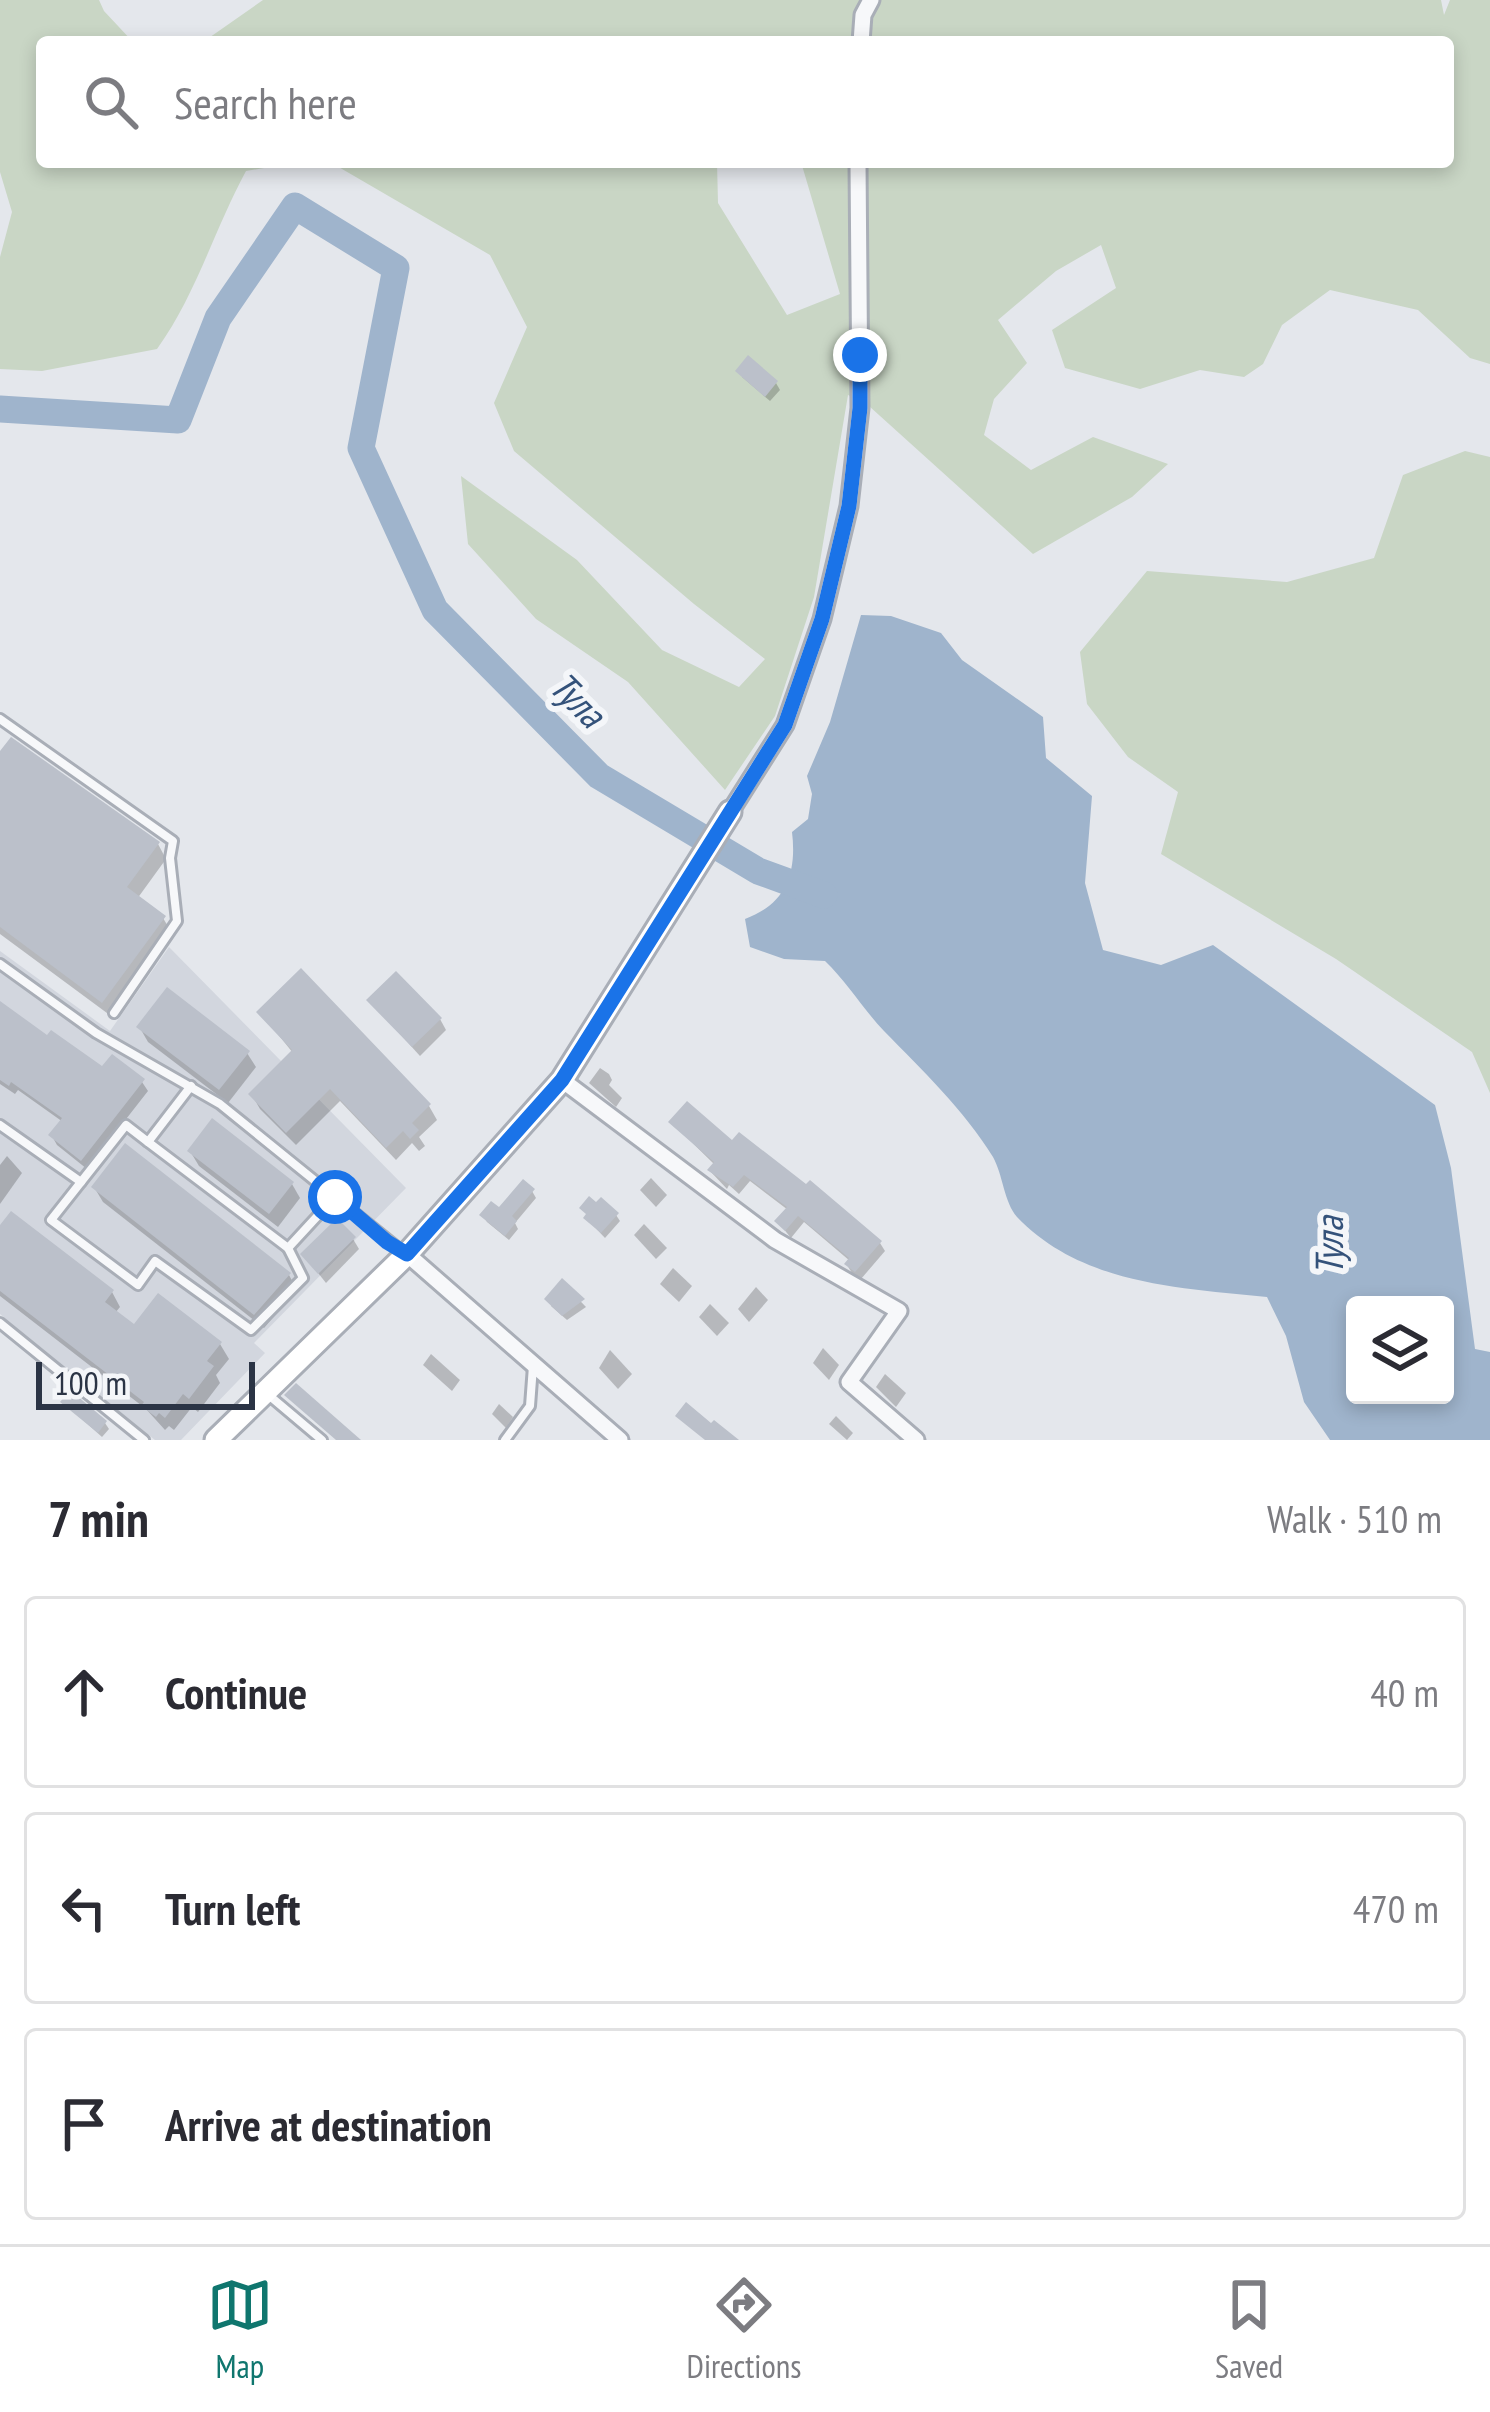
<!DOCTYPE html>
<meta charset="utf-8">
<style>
:root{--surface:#fff;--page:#f2f2f3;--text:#2b2b33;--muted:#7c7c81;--line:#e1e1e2;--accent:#0f766e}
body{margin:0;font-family:"PT Sans Narrow",sans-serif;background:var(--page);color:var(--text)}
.controls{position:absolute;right:36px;bottom:36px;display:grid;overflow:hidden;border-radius:12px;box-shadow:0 6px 18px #0003}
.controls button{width:108px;height:108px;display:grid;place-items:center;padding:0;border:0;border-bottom:3px solid var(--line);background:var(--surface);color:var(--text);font:60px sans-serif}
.scale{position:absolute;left:36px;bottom:30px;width:219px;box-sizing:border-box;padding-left:12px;border:6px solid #2b3445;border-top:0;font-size:33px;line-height:42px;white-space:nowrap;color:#2b3445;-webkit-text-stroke:9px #f4f6f9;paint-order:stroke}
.stop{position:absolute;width:36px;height:36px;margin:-27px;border:9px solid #1a73e8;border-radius:50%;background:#fff}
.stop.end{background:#1a73e8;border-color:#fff;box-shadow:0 3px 12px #0008}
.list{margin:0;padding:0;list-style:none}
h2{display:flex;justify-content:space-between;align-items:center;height:156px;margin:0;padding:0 48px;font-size:51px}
h2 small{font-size:39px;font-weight:400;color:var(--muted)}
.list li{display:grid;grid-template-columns:78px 1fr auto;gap:36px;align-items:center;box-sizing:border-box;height:192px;margin:0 24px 24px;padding:0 24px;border:3px solid var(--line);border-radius:12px}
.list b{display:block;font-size:45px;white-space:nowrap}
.list em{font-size:39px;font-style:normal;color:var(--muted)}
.icon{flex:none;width:66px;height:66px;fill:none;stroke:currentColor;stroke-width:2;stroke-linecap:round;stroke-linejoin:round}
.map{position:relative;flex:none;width:1490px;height:1440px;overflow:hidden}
.search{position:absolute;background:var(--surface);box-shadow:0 6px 18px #0003;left:36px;right:36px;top:36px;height:132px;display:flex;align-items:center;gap:30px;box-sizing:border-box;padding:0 42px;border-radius:12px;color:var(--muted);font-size:45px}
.sheet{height:804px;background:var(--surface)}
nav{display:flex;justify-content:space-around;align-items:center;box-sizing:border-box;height:168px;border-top:3px solid var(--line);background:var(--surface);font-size:33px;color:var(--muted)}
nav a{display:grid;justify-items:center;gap:6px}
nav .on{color:var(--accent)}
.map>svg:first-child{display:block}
.built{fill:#d2d6de}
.green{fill:#c9d6c5}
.water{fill:#9fb4cc;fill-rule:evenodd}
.shadow{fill:#0003}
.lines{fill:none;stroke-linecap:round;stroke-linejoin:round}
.river{stroke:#9fb4cc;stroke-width:27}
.building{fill:#bbc0ca}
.lane-casing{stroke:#a9aeb7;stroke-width:14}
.street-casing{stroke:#a9aeb7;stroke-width:21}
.secondary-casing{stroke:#a9aeb7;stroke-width:27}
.lane{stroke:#f7f8fa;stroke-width:8}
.street{stroke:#f7f8fa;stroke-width:15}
.secondary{stroke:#fff;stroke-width:21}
.route{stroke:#1a73e8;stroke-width:15}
.labels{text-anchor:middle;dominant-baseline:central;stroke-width:12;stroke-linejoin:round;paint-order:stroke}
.water-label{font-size:39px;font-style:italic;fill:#34527a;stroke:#f4f6f9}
</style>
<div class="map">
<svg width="1490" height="1440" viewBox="0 0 1490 1440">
<rect width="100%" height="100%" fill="#e4e7ec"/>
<polygon class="built" points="169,947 406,1188 254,1343 265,1353 181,1440 155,1440 0,1314 0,951 110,1031"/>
<g class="green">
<path d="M0,0H99L104,11L133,42H42V162H299L246,171C214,230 196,295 157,349L42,371L0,369V257L12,212L0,172Z"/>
<polygon points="263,0 1441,0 1444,15 1450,0 1490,0 1490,364 1470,358 1418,310 1330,290 1282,325 1263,364 1244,377 1200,370 1140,389 1065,368 1052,330 1116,288 1101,245 1056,271 998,320 1027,363 994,399 984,435 1031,470 1093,437 1168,464 1132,497 1033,554 869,406 848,395 814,597 775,716 725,790 628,682 536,619 468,544 461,476 577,560 662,650 739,687 765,659 694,604 514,451 494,403 527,327 490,255 330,162 717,162 718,203 787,315 840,294 801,162 1448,162 1448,42 203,42"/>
<polygon points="1465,451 1490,457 1490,1093 1472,1052 1336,959 1161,854 1178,792 1128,757 1087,704 1080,652 1147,571 1287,582 1374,558 1403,475"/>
</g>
<path class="water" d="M861,615L891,616L941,633L962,660L1043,717L1046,758L1092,796L1085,883L1103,950L1161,965L1213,945L1435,1105L1451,1168L1475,1349L1490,1352V1440H1330L1304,1402L1286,1336L1267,1297C1181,1288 1082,1285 1017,1217C1004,1202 1003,1175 993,1157C964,1110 922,1070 884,1031C863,1009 847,982 825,961L784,959L750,947L745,919C786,904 797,873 792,832L808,819L812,794L807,776L830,722ZM1355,1305H1445V1395H1355Z"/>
<g class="shadow">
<polygon points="742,377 776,383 780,390 770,401"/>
<polygon points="0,757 158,844 166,859 137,899 163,918 172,933 111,1016 0,934"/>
<polygon points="370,1001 440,1019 446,1030 420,1056"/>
<polygon points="0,1004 48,1040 102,1071 142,1082 148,1091 87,1169 57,1145 52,1136 63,1122 18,1090 15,1094 0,1084"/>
<polygon points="260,1012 429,1106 437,1120 419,1137 425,1146 419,1151 412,1143 396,1160 340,1101 296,1145 260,1109 252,1095 293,1053"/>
<polygon points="140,1028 247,1053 256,1067 228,1103 148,1042"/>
<polygon points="600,1068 609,1074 612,1080 609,1085 622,1098 616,1107 589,1083"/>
<polygon points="672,1123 732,1145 880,1243 885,1251 861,1279 852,1273 847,1265 850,1261 804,1222 791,1238 778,1222 788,1210 750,1181 739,1194 729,1185 727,1189 710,1171 715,1165"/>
<polygon points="190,1151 292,1184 300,1198 278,1227 199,1166"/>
<polygon points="7,1156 22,1173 0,1204 0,1165"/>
<polygon points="651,1178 667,1195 656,1207 640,1190"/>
<polygon points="94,1187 289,1275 297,1290 264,1328 103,1202"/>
<polygon points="532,1191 536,1198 515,1223 518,1229 509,1240 487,1222 483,1216"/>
<polygon points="616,1215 620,1221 605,1238 586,1218"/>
<polygon points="644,1224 667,1248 656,1259 634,1235"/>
<polygon points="0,1230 112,1292 120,1307 115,1313 135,1328 220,1344 229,1359 216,1375 220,1383 198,1412 192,1407 174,1430 169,1426 165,1430 146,1409 0,1296"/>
<polygon points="353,1239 359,1249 326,1283 304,1255"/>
<polygon points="673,1268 692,1286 679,1302 660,1284"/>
<polygon points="563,1283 586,1307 567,1320 551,1306"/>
<polygon points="756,1287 768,1300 749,1322 738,1309"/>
<polygon points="710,1304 729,1323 717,1336 699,1317"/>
<polygon points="823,1348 839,1365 829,1380 813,1363"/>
<polygon points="610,1350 632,1374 618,1389 599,1368"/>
<polygon points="431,1354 460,1380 452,1391 423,1365"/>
<polygon points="885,1374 906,1393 896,1407 876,1387"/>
<polygon points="64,1403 105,1423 109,1429 102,1437"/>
<polygon points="499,1404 513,1417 506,1428 492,1414"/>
<polygon points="836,1416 853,1433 847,1440 829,1424"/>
</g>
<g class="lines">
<polyline class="river" points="0,409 178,420 218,318 295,206 396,268 361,448 435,610 599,776 758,871 824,895"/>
</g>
<g class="building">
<polygon points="748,355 778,381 765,397 735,371"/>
<polygon points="11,737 160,842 127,887 166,916 102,1003 0,927 0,751"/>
<polygon points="301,968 431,1104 412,1123 419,1130 410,1139 403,1131 386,1148 330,1089 286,1133 248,1094 292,1050 256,1012"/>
<polygon points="396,971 442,1018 412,1047 366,1000"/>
<polygon points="167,987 250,1051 219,1090 136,1027"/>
<polygon points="0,1001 47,1035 51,1030 102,1066 112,1054 145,1079 81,1161 48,1135 62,1118 11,1082 9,1086 0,1080"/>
<polygon points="687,1101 732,1140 739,1132 806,1184 810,1180 882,1241 855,1272 844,1264 849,1258 798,1216 785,1231 774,1221 787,1207 744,1175 733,1187 707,1170 714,1162 668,1122"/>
<polygon points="212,1118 294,1182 269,1214 187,1151"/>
<polygon points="125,1143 291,1273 254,1315 91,1187"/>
<polygon points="523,1179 535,1189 512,1216 517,1221 505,1236 479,1215 491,1201 499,1207"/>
<polygon points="589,1196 596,1202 601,1197 619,1213 601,1233 583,1218 586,1214 579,1208"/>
<polygon points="11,1211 114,1290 105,1302 134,1324 158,1293 222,1342 207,1361 214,1366 189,1399 183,1394 165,1418 159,1413 156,1417 141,1406 144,1402 0,1291 0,1225"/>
<polygon points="337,1218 356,1237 318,1274 300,1254"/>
<polygon points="562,1278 585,1299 562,1316 544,1299"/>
<polygon points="296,1383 361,1440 336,1440 284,1395"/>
<polygon points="70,1390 107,1421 98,1433 60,1402"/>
<polygon points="686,1402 711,1423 714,1420 739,1440 705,1440 675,1416"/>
</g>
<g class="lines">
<defs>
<g id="lane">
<polyline points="0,719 173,841 170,858 177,921 114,1013"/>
<polyline points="0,964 96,1033 220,1104 403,1252"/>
<polyline points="191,1086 148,1142 288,1248 335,1197"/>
<polyline points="0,1125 81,1182"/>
<polyline points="148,1142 126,1125 51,1220 138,1285 155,1261 251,1330 303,1278 288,1248"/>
<polyline points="0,1323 144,1440"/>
<polyline points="265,1392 322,1440"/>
<polyline points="505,1440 530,1406 533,1366"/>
</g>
<g id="street">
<polyline points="861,42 863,15 871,0"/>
<polyline points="730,812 785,725 822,619 849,506 860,408 858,162"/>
<polyline points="562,1080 775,1240 899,1311 849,1382 916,1440"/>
<polyline points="407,1254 620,1440"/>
</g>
<polyline id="secondary" points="216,1440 407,1254 562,1080 730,812"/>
</defs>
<use href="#lane" class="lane-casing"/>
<use href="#street" class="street-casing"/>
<use href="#secondary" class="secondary-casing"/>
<use href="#lane" class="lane"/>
<use href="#street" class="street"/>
<use href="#secondary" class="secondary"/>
</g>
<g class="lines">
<polyline class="route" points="335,1197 387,1242 407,1254 562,1080 785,725 822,619 849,506 860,408 860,355"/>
</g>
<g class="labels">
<g class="water-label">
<text transform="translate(578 699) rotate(45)">Тула</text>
<text transform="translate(1328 1246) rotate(-90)">Тула</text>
</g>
</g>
</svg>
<div class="controls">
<button><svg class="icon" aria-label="layers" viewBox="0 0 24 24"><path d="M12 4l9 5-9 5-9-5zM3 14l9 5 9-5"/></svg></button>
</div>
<div class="scale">100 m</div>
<div class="stop" style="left:335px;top:1197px"></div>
<div class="stop end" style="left:860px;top:355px"></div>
<div class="search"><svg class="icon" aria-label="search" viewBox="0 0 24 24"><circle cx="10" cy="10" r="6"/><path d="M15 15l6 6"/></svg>Search here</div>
</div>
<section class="sheet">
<h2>7 min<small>Walk · 510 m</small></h2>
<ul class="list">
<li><svg class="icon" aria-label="ahead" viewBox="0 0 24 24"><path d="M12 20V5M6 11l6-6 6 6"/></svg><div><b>Continue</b></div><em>40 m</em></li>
<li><svg class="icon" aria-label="left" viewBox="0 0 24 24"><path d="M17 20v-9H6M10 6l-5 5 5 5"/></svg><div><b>Turn left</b></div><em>470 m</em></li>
<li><svg class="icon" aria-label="arrive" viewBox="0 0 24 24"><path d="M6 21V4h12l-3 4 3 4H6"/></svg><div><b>Arrive at destination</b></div></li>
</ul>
</section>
<nav>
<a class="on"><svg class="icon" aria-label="map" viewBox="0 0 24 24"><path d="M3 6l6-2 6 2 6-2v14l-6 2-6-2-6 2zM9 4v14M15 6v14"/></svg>Map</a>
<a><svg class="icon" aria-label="directions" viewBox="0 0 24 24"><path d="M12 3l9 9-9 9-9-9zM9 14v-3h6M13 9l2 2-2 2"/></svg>Directions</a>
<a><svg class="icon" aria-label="saved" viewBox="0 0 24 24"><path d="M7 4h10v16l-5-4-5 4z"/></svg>Saved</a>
</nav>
